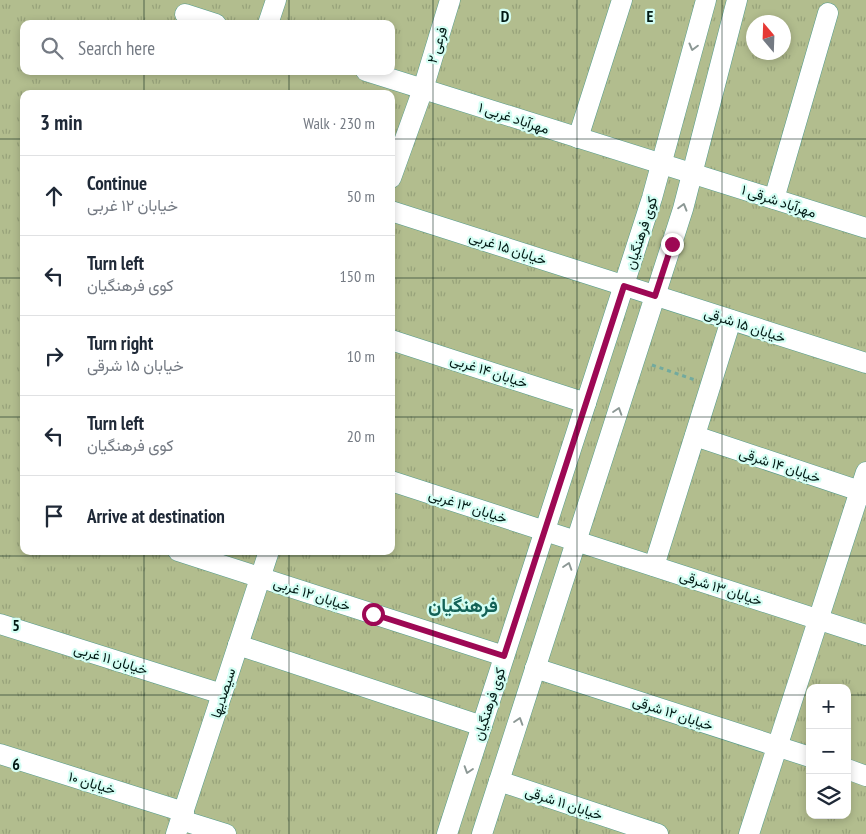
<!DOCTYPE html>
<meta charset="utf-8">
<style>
:root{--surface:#fff;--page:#f6f6f7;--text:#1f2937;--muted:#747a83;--line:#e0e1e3}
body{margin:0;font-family:"PT Sans Narrow",Vazirmatn,sans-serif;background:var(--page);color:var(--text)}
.controls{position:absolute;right:15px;bottom:15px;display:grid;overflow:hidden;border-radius:10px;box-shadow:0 2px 8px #0003}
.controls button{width:45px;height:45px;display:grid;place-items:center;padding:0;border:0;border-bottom:1px solid var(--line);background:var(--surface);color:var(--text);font:25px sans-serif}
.compass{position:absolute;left:746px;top:15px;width:45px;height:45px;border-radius:50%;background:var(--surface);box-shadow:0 2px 8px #0003;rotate:341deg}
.stop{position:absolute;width:15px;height:15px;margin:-11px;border:4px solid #9d0854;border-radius:50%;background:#fff}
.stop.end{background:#9d0854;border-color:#fff;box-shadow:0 1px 5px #0008}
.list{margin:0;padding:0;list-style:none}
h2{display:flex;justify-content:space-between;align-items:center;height:65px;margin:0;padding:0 20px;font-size:21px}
h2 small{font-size:16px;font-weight:400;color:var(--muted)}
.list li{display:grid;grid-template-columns:32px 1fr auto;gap:15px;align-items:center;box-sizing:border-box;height:80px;padding:0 20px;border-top:1px solid var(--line)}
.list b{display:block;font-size:19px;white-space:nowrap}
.list p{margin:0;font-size:16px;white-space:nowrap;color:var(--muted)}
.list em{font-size:16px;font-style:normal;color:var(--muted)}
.icon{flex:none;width:28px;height:28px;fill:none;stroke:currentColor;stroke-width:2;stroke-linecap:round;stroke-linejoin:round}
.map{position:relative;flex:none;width:866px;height:834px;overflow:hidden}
.search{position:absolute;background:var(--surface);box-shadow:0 2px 8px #0003;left:20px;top:20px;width:375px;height:55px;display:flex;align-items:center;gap:12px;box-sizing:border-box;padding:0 18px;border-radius:10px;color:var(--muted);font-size:19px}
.panel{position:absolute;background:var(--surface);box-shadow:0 2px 8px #0003;left:20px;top:90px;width:375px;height:465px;border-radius:10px}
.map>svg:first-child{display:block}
.park{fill:url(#park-tufts);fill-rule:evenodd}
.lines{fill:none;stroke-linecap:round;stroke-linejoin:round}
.minor-casing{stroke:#539b8c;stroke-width:21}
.path{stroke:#72aa9e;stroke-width:3;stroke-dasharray:4 4;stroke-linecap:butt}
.minor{stroke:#fff;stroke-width:20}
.oneway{stroke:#8c9895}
.route{stroke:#9d0854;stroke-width:6}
.grid{fill:none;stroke:#001914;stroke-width:1;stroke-opacity:0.55}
.labels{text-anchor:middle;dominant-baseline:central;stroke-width:4.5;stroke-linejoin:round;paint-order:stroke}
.street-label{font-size:14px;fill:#001914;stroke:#d4fef4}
.district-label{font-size:19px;font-weight:bold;fill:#136256;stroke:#d4fef4}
.grid-label{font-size:16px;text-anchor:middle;font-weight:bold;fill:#001914;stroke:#d4fef4;stroke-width:4.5;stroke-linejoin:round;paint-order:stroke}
</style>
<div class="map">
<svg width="866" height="834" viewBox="0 0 866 834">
<defs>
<pattern id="park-tufts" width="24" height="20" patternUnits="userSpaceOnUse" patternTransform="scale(1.25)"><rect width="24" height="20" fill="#b2bd8e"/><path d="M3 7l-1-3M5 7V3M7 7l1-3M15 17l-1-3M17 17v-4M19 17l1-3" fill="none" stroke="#97a27a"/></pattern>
</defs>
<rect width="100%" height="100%" fill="#aff8e8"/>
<path class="park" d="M0,0H866V834H0ZM754,22H784V52H754ZM24,24H391V71H24ZM24,94H391V551H24ZM810,688H847V815H810Z"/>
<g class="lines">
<defs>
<g id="minor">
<polyline points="185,14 216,24"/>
<polyline points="268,24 276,0"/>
<polyline points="366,71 866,228"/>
<polyline points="578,138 622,0"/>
<polyline points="391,178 423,89 450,0"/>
<polyline points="774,199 828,13"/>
<polyline points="391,211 866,363"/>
<polyline points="391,340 586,403"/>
<polyline points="695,436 866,493"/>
<polyline points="391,481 866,635"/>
<polyline points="178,551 504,656"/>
<polyline points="654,566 731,320"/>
<polyline points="0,624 222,694"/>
<polyline points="238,645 482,726"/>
<polyline points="535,668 810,757"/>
<polyline points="0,754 184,812"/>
<polyline points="847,769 866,776"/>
<polyline points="499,781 658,834"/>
<polyline points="181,820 226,834"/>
<polyline points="176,834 269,551"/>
<polyline points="447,834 652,198 706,0"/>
<polyline points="482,834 683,209 737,0"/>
<polyline points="749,834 866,472"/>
</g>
</defs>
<use href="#minor" class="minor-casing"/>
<polyline class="path" points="652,365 695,380"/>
<use href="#minor" class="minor"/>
</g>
<defs><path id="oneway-chevron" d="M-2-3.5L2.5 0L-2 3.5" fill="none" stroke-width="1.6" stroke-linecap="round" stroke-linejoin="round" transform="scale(1.25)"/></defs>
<g class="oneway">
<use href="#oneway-chevron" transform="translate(693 47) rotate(105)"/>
<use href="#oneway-chevron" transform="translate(683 207) rotate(-74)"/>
<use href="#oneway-chevron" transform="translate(618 411) rotate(-72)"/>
<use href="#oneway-chevron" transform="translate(568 566) rotate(-72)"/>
<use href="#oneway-chevron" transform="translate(519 721) rotate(-72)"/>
<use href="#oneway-chevron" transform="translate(468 770) rotate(108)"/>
</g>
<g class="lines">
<polyline class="route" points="373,614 504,656 624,286 655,296 672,244"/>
</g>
<path class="grid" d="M144,0V24M289,0V24M433,0V834M577,0V834M722,0V834M144,71V94M289,71V94M0,139H24M391,139H866M0,278H24M391,278H866M0,417H24M391,417H866M144,551V834M289,551V834M0,556H866M0,695H810M847,695H866"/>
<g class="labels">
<g class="street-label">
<text transform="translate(437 45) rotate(-73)">فرعی ۲</text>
<text transform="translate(514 118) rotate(18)">مهرآباد غربی ۱</text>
<text transform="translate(779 201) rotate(18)">مهرآباد شرقی ١</text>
<text transform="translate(641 233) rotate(-72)">کوی فرهنگیان</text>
<text transform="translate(508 248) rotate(18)">خیابان ۱۵ غربی</text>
<text transform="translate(745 325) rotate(18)">خیابان ۱۵ شرقی</text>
<text transform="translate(489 371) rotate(18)">خیابان ۱۴ غربی</text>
<text transform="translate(780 465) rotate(18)">خیابان ۱۴ شرقی</text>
<text transform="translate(468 506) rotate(18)">خیابان ۱۳ غربی</text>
<text transform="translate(721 588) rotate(18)">خیابان ۱۳ شرقی</text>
<text transform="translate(312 594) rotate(18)">خیابان ۱۲ غربی</text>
<text transform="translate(111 659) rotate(17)">خیابان ۱۱ غربی</text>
<text transform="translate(223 693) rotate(-72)">سیصدیها</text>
<text transform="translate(489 704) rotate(-72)">کوی فرهنگیان</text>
<text transform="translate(673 713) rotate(18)">خیابان ۱۲ شرقی</text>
<text transform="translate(92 783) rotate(17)">خیابان ۱۰</text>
<text transform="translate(564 803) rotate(18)">خیابان ۱۱ شرقی</text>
</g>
<g class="district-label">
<text x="463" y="605">فرهنگیان</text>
</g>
</g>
<g class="grid-label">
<text x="505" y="22">D</text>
<text x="650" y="22">E</text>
<text x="16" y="631">5</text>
<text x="16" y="770">6</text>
</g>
</svg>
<div class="controls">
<button>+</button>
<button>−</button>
<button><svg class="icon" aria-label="layers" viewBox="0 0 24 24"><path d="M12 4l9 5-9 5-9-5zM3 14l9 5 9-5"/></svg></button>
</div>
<svg class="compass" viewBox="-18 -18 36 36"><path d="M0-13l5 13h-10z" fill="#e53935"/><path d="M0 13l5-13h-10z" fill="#747a83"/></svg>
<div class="stop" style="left:373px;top:614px"></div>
<div class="stop end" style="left:672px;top:244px"></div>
<div class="search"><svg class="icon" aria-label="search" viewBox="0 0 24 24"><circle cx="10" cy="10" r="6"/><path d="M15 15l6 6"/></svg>Search here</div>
<section class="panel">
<h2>3 min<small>Walk · 230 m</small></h2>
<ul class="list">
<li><svg class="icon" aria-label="ahead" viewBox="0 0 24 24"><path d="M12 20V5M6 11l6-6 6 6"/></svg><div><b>Continue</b><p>خیابان ۱۲ غربی</p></div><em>50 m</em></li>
<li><svg class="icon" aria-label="left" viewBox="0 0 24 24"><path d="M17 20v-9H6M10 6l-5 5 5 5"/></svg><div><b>Turn left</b><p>کوی فرهنگیان</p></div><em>150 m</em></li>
<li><svg class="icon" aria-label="right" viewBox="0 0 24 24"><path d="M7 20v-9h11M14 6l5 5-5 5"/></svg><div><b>Turn right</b><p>خیابان ۱۵ شرقی</p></div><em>10 m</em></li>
<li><svg class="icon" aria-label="left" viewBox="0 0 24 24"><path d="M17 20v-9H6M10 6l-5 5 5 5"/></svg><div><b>Turn left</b><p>کوی فرهنگیان</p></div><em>20 m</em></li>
<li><svg class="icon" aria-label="arrive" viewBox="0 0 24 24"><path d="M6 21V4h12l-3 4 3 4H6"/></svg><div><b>Arrive at destination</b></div></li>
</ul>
</section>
</div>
